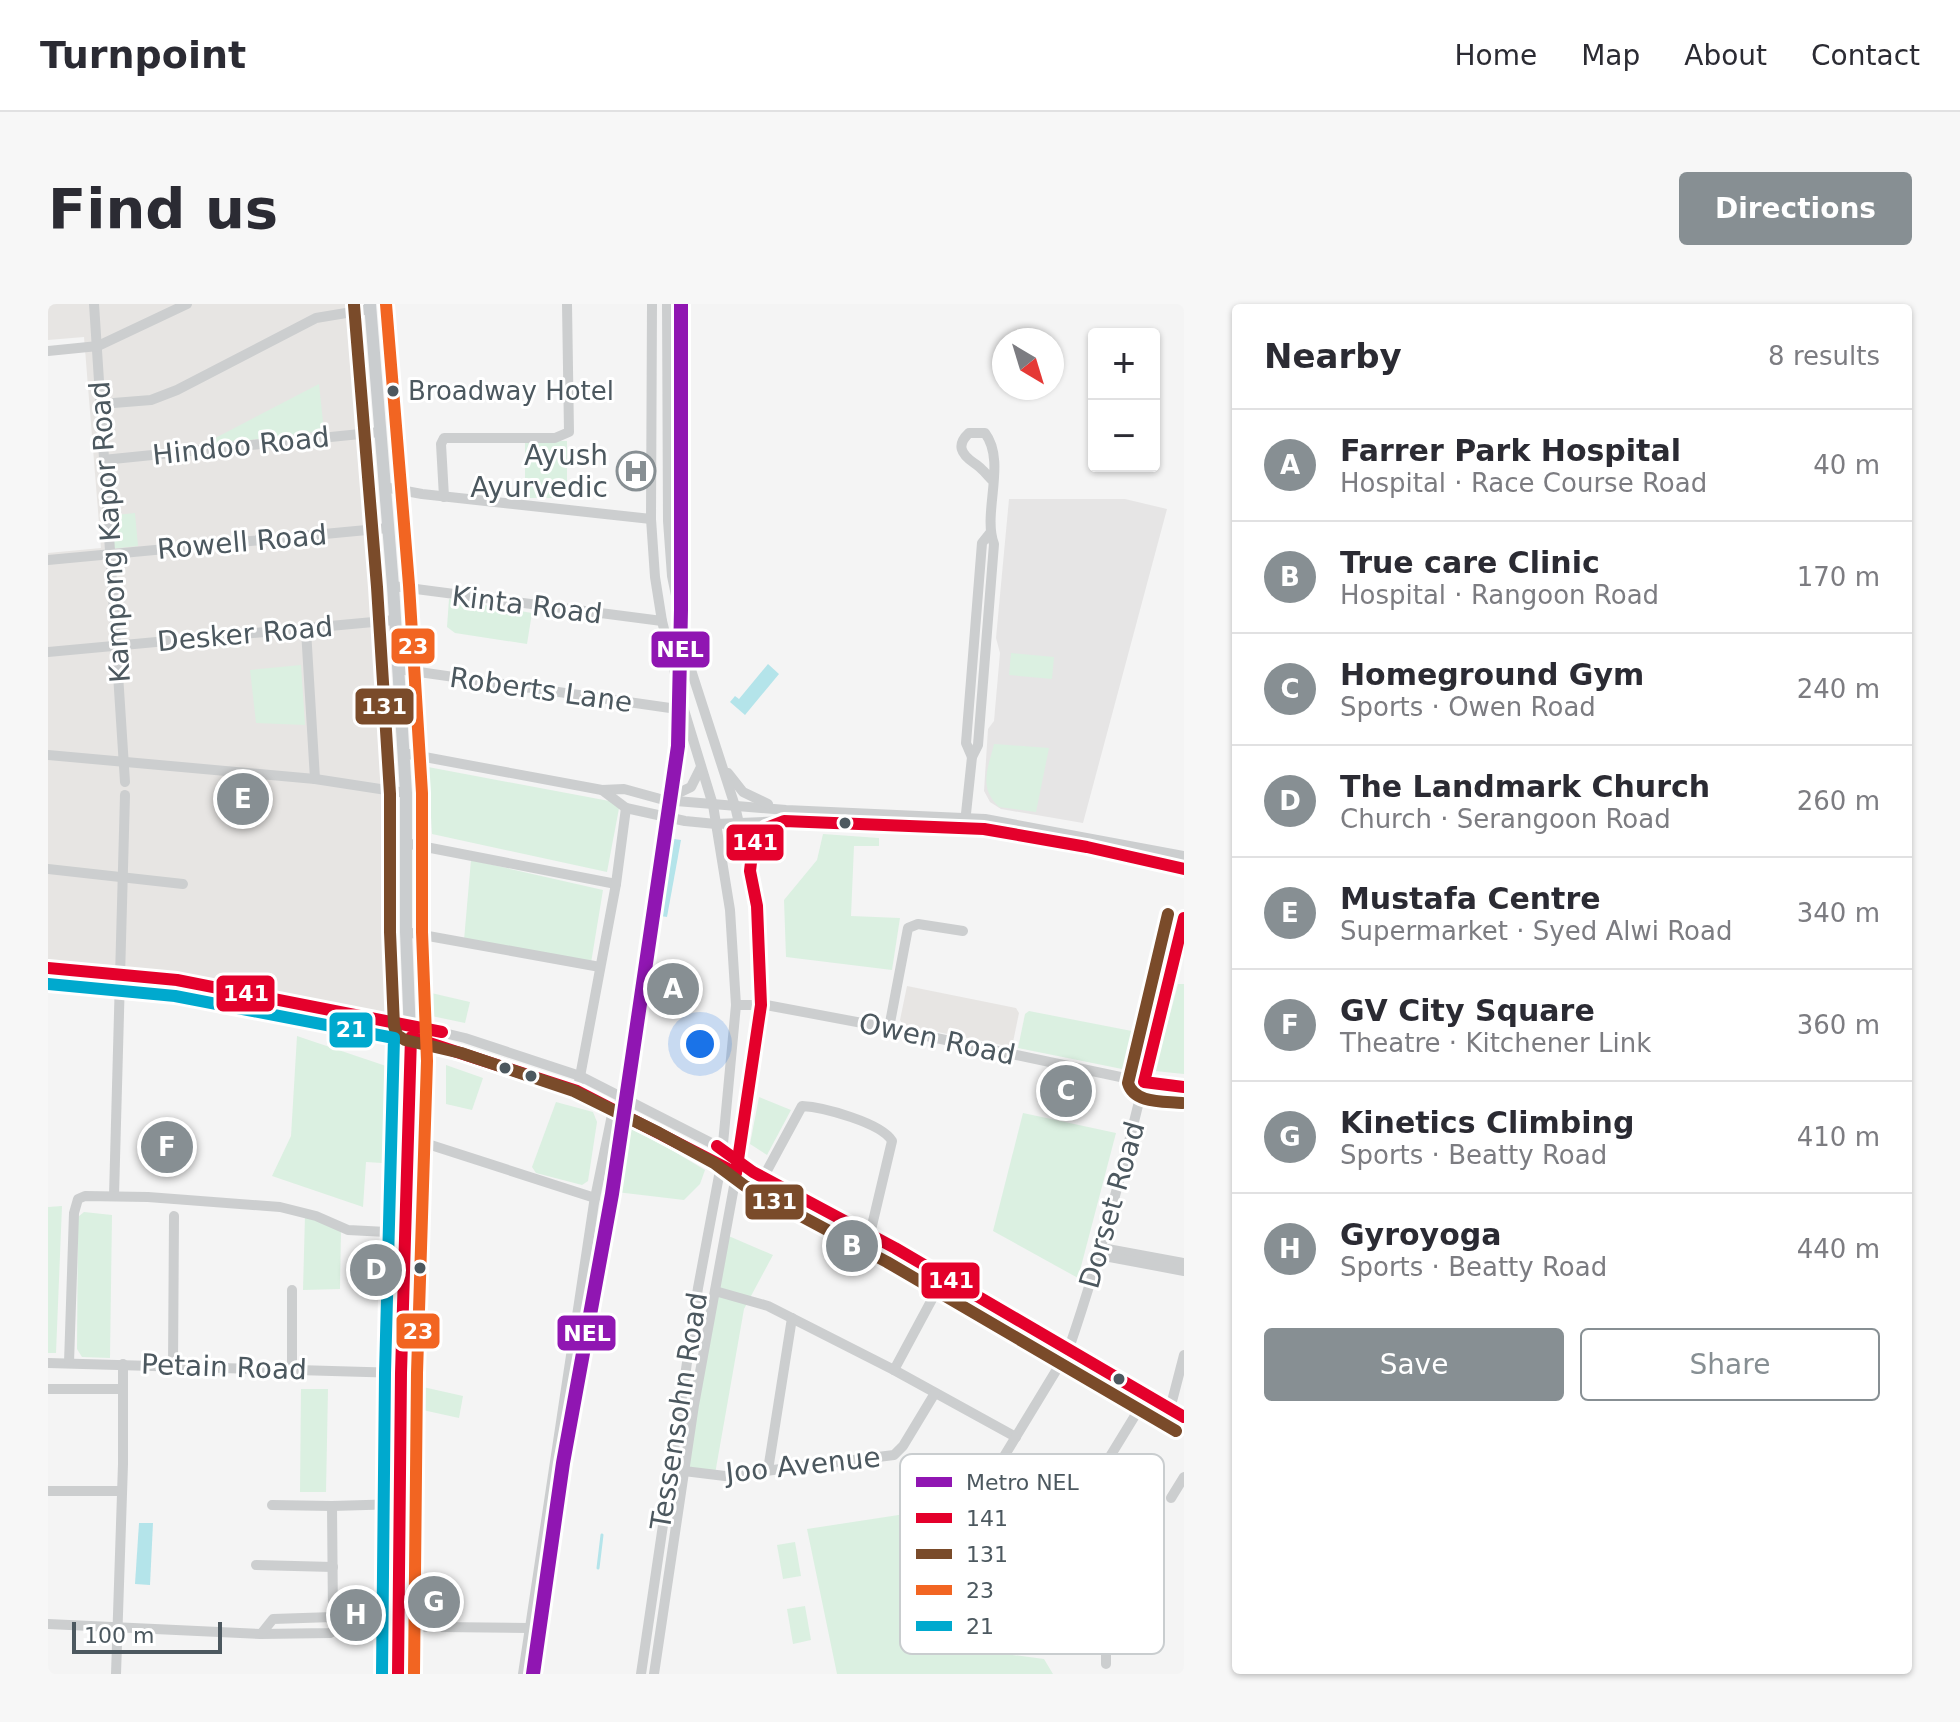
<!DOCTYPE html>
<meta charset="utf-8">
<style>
:root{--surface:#fff;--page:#f7f7f7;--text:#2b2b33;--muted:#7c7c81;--line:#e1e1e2;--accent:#878f93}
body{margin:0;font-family:"DejaVu Sans",sans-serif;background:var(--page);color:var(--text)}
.controls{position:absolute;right:24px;top:24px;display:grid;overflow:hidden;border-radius:8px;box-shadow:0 2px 6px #0004}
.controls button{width:72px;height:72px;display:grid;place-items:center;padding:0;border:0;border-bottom:2px solid var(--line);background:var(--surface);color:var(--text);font:40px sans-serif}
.compass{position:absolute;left:944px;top:24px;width:72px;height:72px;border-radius:50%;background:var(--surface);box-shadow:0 2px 6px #0004;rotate:142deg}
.scale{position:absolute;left:24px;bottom:20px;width:150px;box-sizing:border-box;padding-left:8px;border:4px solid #4c585f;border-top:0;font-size:22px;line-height:28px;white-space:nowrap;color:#4c585f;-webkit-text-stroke:6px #fff;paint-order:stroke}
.you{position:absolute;left:652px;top:740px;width:28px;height:28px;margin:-20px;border:6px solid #fff;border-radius:50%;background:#1a73e8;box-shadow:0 0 0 12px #1a73e833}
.badge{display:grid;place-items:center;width:52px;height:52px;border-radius:50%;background:var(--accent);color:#fff;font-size:26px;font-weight:700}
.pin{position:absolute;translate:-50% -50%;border:4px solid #fff;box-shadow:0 2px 8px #0006}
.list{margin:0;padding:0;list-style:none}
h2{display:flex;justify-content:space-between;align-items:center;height:104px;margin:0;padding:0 32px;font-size:34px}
h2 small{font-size:26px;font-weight:400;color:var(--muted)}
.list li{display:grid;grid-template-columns:52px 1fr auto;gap:24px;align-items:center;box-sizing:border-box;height:112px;padding:0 32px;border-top:2px solid var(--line)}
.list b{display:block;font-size:30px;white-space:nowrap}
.list p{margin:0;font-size:26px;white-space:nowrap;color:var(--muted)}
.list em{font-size:26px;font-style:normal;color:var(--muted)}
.actions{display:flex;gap:16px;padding:24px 32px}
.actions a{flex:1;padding:18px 0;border:2px solid var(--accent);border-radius:8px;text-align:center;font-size:28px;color:var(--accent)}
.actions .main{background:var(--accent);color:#fff}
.map{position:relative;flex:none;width:1136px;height:1370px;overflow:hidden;border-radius:8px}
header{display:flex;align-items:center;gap:48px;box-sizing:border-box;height:112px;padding:0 40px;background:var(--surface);border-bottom:2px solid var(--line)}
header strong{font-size:38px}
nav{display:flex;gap:44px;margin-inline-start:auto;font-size:28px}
.intro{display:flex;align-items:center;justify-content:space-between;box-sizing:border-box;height:192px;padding:0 48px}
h1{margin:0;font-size:56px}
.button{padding:20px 36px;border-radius:8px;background:var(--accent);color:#fff;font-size:28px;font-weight:700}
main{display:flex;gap:48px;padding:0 48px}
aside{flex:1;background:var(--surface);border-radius:8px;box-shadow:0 2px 6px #0004}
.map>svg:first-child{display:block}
.commercial{fill:#e7e5e3}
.education{fill:#e6e5e5}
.green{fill:#dbf0e1}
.water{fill:#b4e4ea}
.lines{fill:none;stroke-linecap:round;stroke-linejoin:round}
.stream{stroke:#b4e4ea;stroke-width:3}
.minor{stroke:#cccecf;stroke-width:10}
.major{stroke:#cacdcf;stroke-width:12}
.bus-1-casing{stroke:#fff;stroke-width:18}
.bus-2-casing{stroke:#fff;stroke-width:18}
.bus-3-casing{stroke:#fff;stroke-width:18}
.bus-4-casing{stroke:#fff;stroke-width:18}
.bus-1{stroke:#e4002b;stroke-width:12}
.bus-2{stroke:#7a4b2a;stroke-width:12}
.bus-3{stroke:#f26522;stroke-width:12}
.bus-4{stroke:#00a9ce;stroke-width:12}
.metro-1-casing{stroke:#fff;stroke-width:20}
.metro-1{stroke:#9016b2;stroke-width:14}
.bus-dot{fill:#4c585f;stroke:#fff;stroke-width:3}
.labels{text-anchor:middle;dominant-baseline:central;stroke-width:6;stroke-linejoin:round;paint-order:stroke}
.bus-label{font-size:26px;fill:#4c585f;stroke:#fff;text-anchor:start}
.street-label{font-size:28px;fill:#4c585f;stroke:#fff}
.poi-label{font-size:28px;fill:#4c585f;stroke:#fff;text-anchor:end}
.key{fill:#fff;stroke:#c9cdcf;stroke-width:2}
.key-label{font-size:22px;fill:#4c585f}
.line-badge{stroke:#fff;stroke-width:3}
.badge-label{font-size:22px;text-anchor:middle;font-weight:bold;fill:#fff}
</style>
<header>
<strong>Turnpoint</strong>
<nav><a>Home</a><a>Map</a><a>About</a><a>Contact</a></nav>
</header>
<div class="intro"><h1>Find us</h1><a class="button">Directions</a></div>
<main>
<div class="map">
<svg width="1136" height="1370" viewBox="0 0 1136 1370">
<rect width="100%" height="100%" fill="#f4f4f4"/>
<g class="commercial">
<polygon points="0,0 303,0 331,370 339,549 350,725 75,677 0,667 0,249 53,244 36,33 0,36"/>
<polygon points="859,682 968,704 971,709 964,743 855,721 852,716"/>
</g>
<polygon class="education" points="961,195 1077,195 1119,205 1035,519 953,505 942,498 936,487 940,425 946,417 952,349 948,334"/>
<g class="green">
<polygon points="271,80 276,127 152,142"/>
<rect x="477" y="137" width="42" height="57"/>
<polygon points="87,209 90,242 62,245 59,212"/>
<polygon points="401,295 484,309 479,340 407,329 399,323"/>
<polygon points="963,349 1006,353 1004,375 961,371"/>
<polygon points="253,361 257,421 208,419 202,366"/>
<path d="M946,440L1001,444L988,508L951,503C930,483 940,465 946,440Z"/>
<polygon points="380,463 572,499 559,568 384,530"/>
<polygon points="775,530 831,534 831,542 806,542 803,612 852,614 844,666 738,653 736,596 769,556"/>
<polygon points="423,556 555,586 543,659 416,636"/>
<polygon points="1130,680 1136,680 1136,770 1107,767"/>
<polygon points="379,688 422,698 417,719 374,710"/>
<polygon points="981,707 1094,729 1084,763 1079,766 970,744 977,710"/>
<polygon points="249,732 341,763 334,859 318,858 315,903 224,872 243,832"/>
<polygon points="398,761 435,774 424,806 398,800"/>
<polygon points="711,793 743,806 719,851 702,840"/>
<polygon points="508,798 545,808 549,818 540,877 534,881 488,869 484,863"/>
<polygon points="975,809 1068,829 1030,974 945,927"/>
<polygon points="574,823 592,827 657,866 652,880 636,896 560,887"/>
<polygon points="14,902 8,1049 0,1049 0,903"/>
<polygon points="36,908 64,911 62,1054 34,1053 29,1045 30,913"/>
<polygon points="257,911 293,926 292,985 255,986"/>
<polygon points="676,930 725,951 696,1005 667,1170 636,1167"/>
<polygon points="375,1083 415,1092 411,1114 370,1105"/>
<polygon points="253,1085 280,1085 278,1188 252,1188"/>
<polygon points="916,1201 942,1348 996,1355 1005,1370 789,1370 759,1225"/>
<polygon points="747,1238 753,1272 735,1275 729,1241"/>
<polygon points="757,1302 763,1336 745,1340 739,1305"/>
</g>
<g class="water">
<polygon points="720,360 731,370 697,411 682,398 687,392 691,395"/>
<polygon points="613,533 633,536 619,613 600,610"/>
<polygon points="91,1219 105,1219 102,1281 87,1280"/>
</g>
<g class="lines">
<polyline class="stream" points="550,1264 554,1231"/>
<g class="minor">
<polyline points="46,0 77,478"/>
<polyline points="0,47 50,42 139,0"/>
<polyline points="53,100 103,96 129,86 268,14 322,5"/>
<polyline points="55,156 332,128"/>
<polyline points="336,183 374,190 603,215"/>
<polyline points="396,193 393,140 396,134 507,134 521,128 519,0"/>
<polyline points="0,256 340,224"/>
<polyline points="345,282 614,317"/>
<polyline points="258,326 267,475"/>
<polyline points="0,348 347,316"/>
<polyline points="350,365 636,406"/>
<polyline points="355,449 554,486 576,485 616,496 738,506 937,515 1136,552"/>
<polyline points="0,451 267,475 358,489"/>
<polyline points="924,453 918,439 934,239 942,229"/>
<polyline points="680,469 695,488 720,500"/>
<polyline points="554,486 578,504 637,517 668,520 736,517 936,525 1039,543 1136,565"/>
<polyline points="618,495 643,483 653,463"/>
<path d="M917,519L924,453L930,441L946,240C934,209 959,158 937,129H921C908,141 913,150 926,159C933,163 939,171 945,177"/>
<polyline points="357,539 568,580"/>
<path d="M703,557C705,539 709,527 727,521"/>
<polyline points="0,565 135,580"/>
<polyline points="358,628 552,663"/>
<polyline points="0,664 129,676 346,717 417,734 532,772 675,845 705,868 847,944 1136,1113"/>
<polyline points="0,676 128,688 363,733 529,787 677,863"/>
<polyline points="688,701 718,701 841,724 1096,778 1136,783"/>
<polyline points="841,724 860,624 870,620 915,627"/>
<polyline points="531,778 568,580 578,504"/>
<polyline points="361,834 547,894"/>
<path d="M716,872L754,802C775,803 834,819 844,837L822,930"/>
<polyline points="66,892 77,491"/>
<polyline points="1054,944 1136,959"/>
<polyline points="1051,951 1136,967"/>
<polyline points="244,986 244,1066"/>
<polyline points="667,987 720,1002 846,1066 968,1133"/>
<polyline points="0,1059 353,1069"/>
<polyline points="21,1059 26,909 30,895 37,892 100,893 232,903 268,912 300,926 358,929"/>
<polyline points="125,1062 126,912"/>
<polyline points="846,1066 896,973"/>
<polyline points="0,1085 75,1085"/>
<polyline points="1122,1105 1136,1051"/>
<polyline points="720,1166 744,1014"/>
<polyline points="636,1167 677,1172 846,1151 855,1142 887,1089"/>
<path d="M938,1182L1020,1047C1069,906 1099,759 1136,614"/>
<polyline points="0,1187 73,1187"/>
<polyline points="1123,1194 1136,1173"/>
<polyline points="224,1201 284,1202 352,1200"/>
<polyline points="284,1202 285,1313 295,1322"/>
<polyline points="208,1261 285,1263"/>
<polyline points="0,1320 213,1330 282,1329 295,1322 480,1324"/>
<polyline points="213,1330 225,1315 285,1313"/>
<path d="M1058,1360V1264C1052,1259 1046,1258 1040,1253C1024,1241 1024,1225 1028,1208L1099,1092"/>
<polyline points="68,1370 75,1160 75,1060"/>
<polyline points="475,1370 546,899 566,801"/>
<polyline points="593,1370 650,984 673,861 688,701 682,606 665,501 636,406 614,317 607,273 603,215 604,0"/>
<polyline points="606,1370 646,1101 687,877 713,701 709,602 702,567 687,502 644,369 624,272 620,217 619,0"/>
</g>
<polyline class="major" points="322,0 345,282 358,489 358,628 363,756 353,1069 350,1370"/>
<defs>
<g id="bus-1">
<polyline points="1136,614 1096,778 1136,783"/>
<polyline points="0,664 129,676 394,728"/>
<polyline points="669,842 705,868 847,944 1136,1113"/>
<polyline points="350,1370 353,1069 363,733 529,787 688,869 713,701 709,602 702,567 705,541 718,524 736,517 936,525 1039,543 1136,565"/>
</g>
<g id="bus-2">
<polyline points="306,1 329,283 342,490 342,628 346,722 349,731 357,736 413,749 526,787 611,829 666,859 697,882 839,958 1128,1127"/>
<path d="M1120,610L1080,779C1086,800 1116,797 1134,799"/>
</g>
<polyline id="bus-3" points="338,0 361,281 374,489 374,628 379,757 369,1069 366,1370"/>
<polyline id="bus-4" points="0,680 127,692 346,734 337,1069 334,1370"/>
</defs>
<use href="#bus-1" class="bus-1-casing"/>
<use href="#bus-2" class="bus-2-casing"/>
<use href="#bus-3" class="bus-3-casing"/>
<use href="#bus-4" class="bus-4-casing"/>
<use href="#bus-1" class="bus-1"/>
<use href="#bus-2" class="bus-2"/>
<use href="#bus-3" class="bus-3"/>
<use href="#bus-4" class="bus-4"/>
<defs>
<polyline id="metro-1" points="485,1370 515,1159 564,890 630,442 633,306 633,0"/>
</defs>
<use href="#metro-1" class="metro-1-casing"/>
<use href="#metro-1" class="metro-1"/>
</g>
<defs>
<symbol id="hospital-ring" viewBox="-11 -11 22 22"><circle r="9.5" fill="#fff" stroke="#878f93" stroke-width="1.5"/><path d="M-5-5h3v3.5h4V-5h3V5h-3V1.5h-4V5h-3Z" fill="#878f93"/></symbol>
</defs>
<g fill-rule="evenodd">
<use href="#hospital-ring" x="566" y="145" width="44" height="44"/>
</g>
<g class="bus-dot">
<circle cx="345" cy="87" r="7"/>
<circle cx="797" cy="519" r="7"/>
<circle cx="457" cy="764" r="7"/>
<circle cx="483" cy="772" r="7"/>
<circle cx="372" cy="964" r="7"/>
<circle cx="1071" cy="1075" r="7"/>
</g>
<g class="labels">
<g class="bus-label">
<text x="360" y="87">Broadway Hotel</text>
</g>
<g class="street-label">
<text transform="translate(193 142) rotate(-6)">Hindoo Road</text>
<text transform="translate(62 228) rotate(-94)">Kampong Kapor Road</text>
<text transform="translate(194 238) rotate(-5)">Rowell Road</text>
<text transform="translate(479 301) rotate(7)">Kinta Road</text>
<text transform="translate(197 330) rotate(-5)">Desker Road</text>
<text transform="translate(493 386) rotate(8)">Roberts Lane</text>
<text transform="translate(889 735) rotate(12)">Owen Road</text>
<text transform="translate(1064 901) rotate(-74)">Dorset Road</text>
<text transform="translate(176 1063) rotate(2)">Petain Road</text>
<text transform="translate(631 1107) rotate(-81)">Tessensohn Road</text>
<text transform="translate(755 1161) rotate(-6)">Joo Avenue</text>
</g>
<g class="poi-label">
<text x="560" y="151">Ayush<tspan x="560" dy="32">Ayurvedic</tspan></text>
</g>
</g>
<rect x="852" y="1150" width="264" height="200" rx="12" class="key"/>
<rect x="868" y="1173" width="36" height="10" fill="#9016b2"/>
<rect x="868" y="1209" width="36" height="10" fill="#e4002b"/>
<rect x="868" y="1245" width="36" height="10" fill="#7a4b2a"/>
<rect x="868" y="1281" width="36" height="10" fill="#f26522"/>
<rect x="868" y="1317" width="36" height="10" fill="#00a9ce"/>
<g class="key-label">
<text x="918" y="1186">Metro NEL</text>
<text x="918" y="1222">141</text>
<text x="918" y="1258">131</text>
<text x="918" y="1294">23</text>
<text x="918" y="1330">21</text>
</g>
<g class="line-badge">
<rect x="342" y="323" width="46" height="38" rx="8" fill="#f26522"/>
<rect x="602" y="326" width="61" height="39" rx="8" fill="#9016b2"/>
<rect x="306" y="383" width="61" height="39" rx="8" fill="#7a4b2a"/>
<rect x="677" y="519" width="60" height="39" rx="8" fill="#e4002b"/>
<rect x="167" y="670" width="61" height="39" rx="8" fill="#e4002b"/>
<rect x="280" y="707" width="46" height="38" rx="8" fill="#00a9ce"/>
<rect x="696" y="879" width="61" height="38" rx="8" fill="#7a4b2a"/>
<rect x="872" y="957" width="61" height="39" rx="8" fill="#e4002b"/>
<rect x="347" y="1008" width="46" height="38" rx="8" fill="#f26522"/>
<rect x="508" y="1010" width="61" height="38" rx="8" fill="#9016b2"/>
</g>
<g class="badge-label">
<text x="365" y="350">23</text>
<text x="632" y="353">NEL</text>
<text x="336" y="410">131</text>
<text x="707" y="546">141</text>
<text x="198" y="697">141</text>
<text x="303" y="733">21</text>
<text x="726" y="905">131</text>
<text x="903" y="984">141</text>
<text x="370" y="1035">23</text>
<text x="539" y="1037">NEL</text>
</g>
</svg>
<div class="controls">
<button>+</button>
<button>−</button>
</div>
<svg class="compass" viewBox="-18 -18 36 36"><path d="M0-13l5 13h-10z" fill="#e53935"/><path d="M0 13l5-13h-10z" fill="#7c7c81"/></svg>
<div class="scale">100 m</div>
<div class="you"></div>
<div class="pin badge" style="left:625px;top:685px">A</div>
<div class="pin badge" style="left:804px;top:942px">B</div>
<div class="pin badge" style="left:1018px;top:787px">C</div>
<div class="pin badge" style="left:328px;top:966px">D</div>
<div class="pin badge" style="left:195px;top:495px">E</div>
<div class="pin badge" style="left:119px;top:843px">F</div>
<div class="pin badge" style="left:386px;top:1298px">G</div>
<div class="pin badge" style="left:308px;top:1311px">H</div>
</div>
<aside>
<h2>Nearby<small>8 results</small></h2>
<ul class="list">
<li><span class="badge">A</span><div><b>Farrer Park Hospital</b><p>Hospital · Race Course Road</p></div><em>40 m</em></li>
<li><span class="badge">B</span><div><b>True care Clinic</b><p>Hospital · Rangoon Road</p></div><em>170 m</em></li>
<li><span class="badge">C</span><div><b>Homeground Gym</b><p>Sports · Owen Road</p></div><em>240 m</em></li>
<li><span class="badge">D</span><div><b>The Landmark Church</b><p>Church · Serangoon Road</p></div><em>260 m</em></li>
<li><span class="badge">E</span><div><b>Mustafa Centre</b><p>Supermarket · Syed Alwi Road</p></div><em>340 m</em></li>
<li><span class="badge">F</span><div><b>GV City Square</b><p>Theatre · Kitchener Link</p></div><em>360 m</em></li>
<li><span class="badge">G</span><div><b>Kinetics Climbing</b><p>Sports · Beatty Road</p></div><em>410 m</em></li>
<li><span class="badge">H</span><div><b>Gyroyoga</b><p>Sports · Beatty Road</p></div><em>440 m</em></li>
</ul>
<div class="actions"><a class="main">Save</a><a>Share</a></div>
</aside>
</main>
